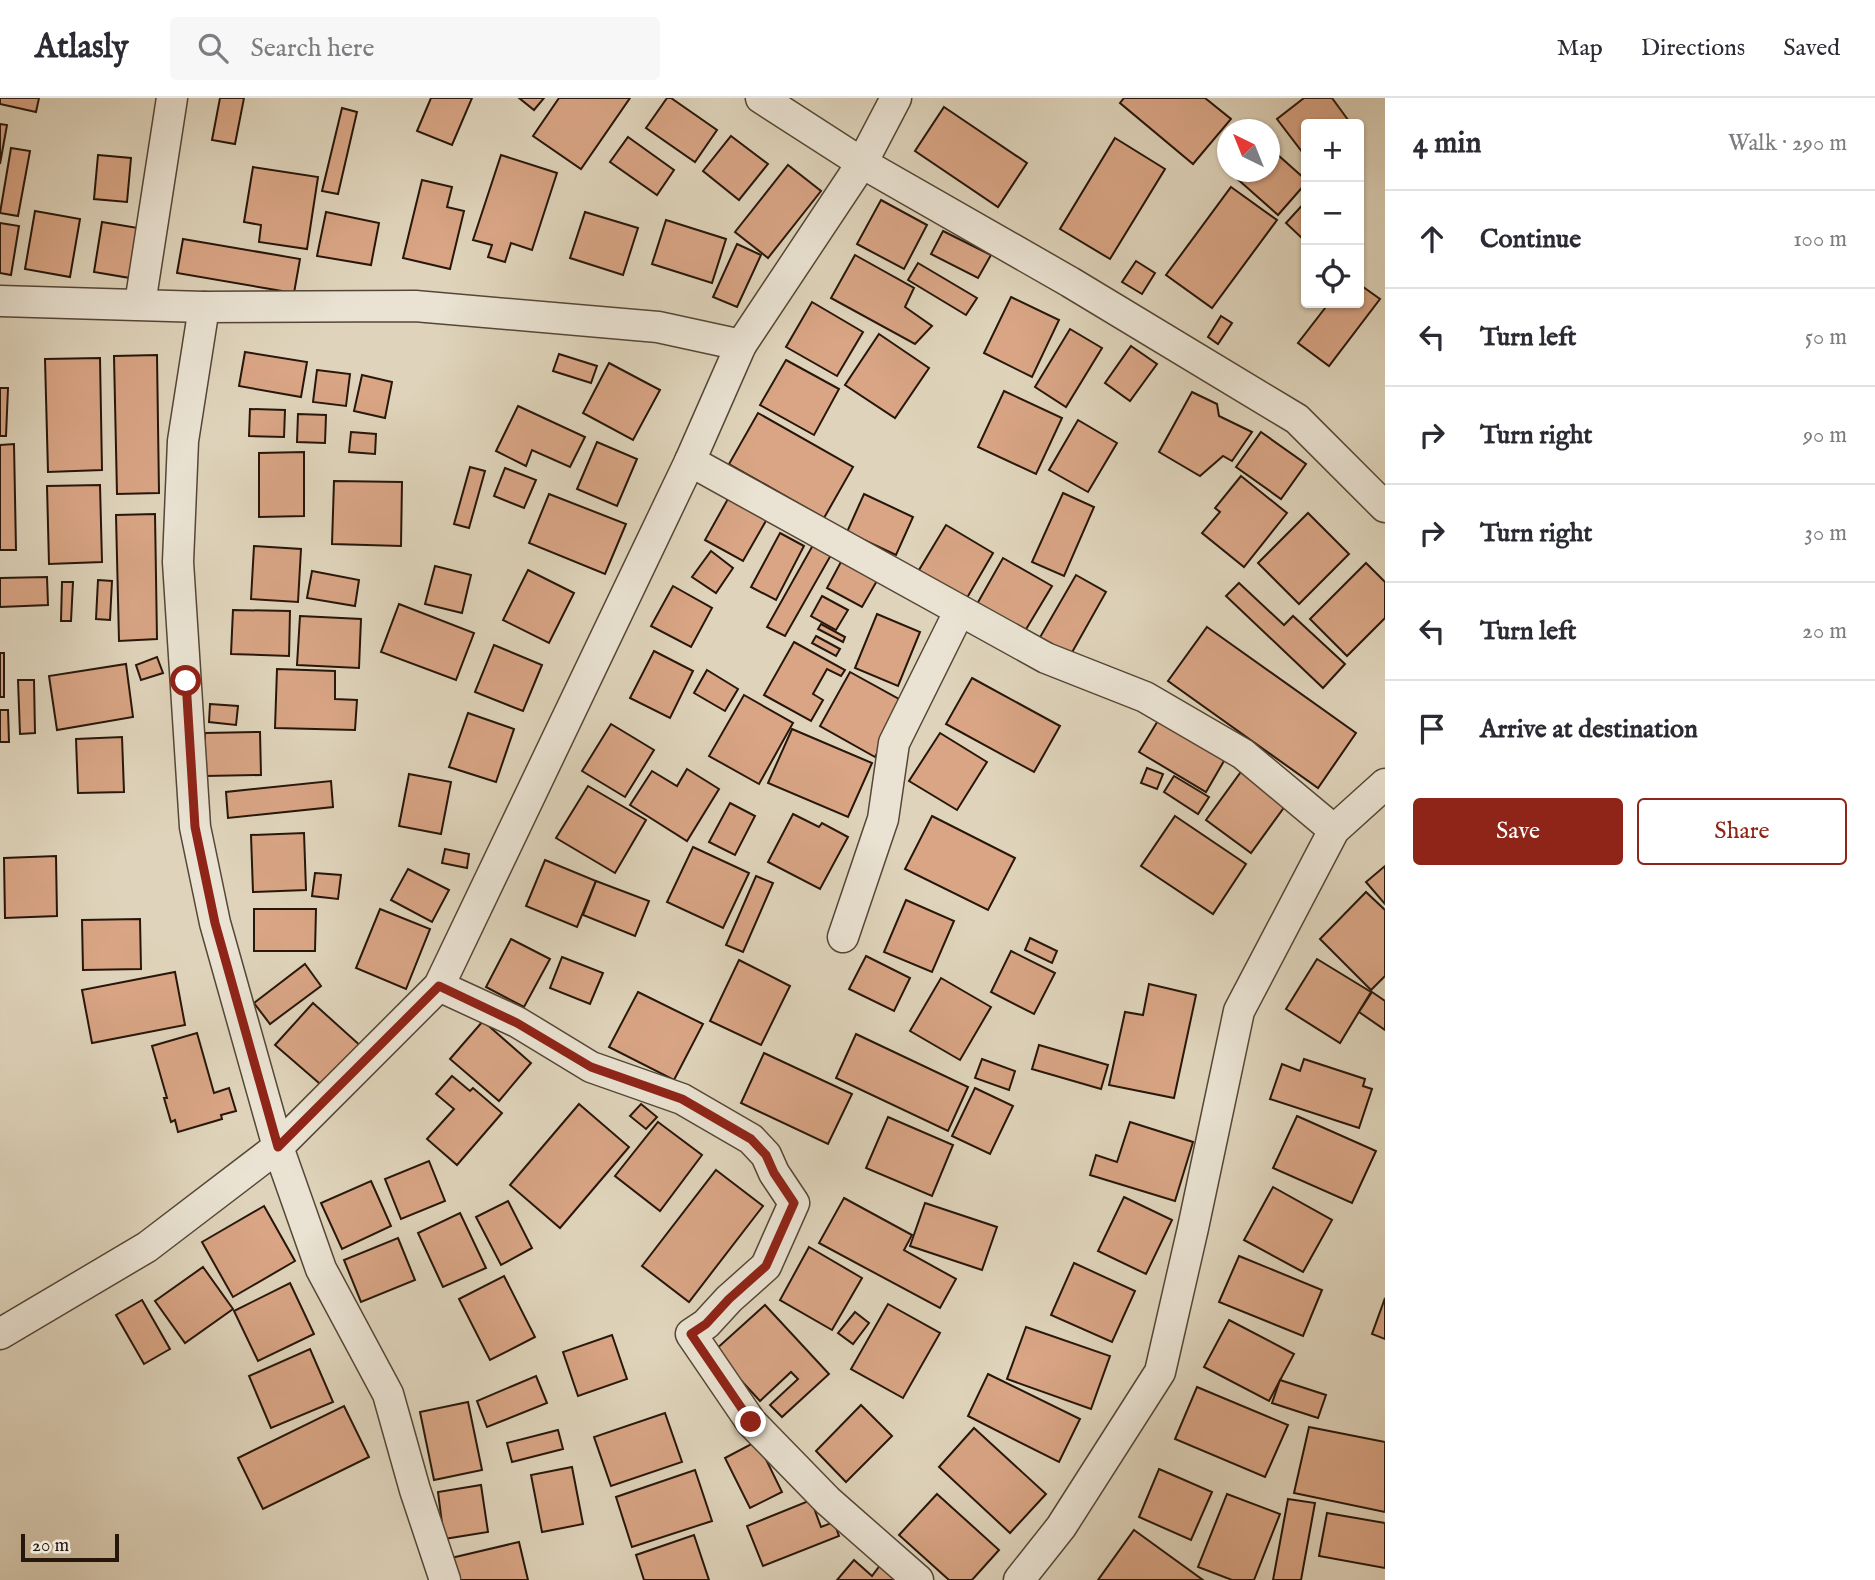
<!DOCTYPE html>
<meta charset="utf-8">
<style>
:root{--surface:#fff;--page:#f7f7f7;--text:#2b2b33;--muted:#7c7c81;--line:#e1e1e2;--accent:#8f2418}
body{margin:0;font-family:"IM FELL English",serif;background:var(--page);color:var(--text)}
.controls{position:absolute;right:21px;top:21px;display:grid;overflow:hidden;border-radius:7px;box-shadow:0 2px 5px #0004}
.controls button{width:63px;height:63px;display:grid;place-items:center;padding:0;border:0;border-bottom:2px solid var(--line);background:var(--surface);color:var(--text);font:35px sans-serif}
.compass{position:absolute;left:1217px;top:21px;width:63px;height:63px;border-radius:50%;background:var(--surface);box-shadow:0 2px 5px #0004;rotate:317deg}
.scale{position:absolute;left:21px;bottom:18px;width:98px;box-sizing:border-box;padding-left:7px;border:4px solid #27160a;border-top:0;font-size:19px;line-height:24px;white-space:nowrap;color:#27160a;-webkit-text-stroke:5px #eae3d3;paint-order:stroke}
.stop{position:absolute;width:21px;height:21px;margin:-16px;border:5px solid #8f2418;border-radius:50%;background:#fff}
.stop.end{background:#8f2418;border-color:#fff;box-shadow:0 2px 7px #0008}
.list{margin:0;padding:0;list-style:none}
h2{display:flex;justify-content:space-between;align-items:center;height:91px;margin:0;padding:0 28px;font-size:30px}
h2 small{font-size:23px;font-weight:400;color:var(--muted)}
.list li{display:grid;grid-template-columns:46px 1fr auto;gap:21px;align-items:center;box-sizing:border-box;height:98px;padding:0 28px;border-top:2px solid var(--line)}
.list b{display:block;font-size:26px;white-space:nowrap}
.list em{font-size:23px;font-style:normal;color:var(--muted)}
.actions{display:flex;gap:14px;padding:21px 28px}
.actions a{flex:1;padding:16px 0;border:2px solid var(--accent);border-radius:7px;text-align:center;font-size:24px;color:var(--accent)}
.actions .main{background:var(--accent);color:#fff}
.icon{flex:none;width:38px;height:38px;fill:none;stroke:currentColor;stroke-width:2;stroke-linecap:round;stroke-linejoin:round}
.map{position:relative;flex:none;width:1385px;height:1482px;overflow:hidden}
header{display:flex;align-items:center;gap:42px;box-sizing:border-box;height:98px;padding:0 35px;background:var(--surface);border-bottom:2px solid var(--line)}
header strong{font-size:33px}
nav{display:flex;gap:38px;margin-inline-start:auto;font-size:24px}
.search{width:490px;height:63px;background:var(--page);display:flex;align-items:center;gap:18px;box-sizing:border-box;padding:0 24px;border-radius:7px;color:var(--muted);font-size:26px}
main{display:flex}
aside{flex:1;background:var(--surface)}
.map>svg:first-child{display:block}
.building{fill:#d9a585;stroke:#27160a;stroke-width:2}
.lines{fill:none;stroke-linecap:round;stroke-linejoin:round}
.street-casing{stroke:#554636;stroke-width:33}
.street{stroke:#eae3d3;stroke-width:30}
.route{stroke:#8f2418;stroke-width:9}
</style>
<header>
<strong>Atlasly</strong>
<div class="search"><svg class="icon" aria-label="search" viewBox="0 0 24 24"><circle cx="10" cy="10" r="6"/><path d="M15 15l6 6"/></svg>Search here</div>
<nav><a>Map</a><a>Directions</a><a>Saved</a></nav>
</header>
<main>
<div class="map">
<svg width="1385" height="1482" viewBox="0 0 1385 1482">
<rect width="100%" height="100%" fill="#dfd4bb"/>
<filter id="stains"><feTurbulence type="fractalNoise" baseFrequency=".00286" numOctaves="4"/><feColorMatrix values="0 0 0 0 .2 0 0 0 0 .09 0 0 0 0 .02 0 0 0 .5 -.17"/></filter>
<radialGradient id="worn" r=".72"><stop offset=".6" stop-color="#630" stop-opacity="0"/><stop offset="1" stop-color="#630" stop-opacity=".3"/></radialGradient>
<g class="building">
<polygon points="0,0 39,0 36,14 0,6"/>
<polygon points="220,0 244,0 235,46 212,42"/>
<polygon points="431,0 472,0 452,47 417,33"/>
<polygon points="519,0 544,0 534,12"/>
<polygon points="559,0 630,0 581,71 533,38"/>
<polygon points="667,0 671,0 717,32 695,64 646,30"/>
<polygon points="1124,0 1205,0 1231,21 1193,66 1120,5"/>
<polygon points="1304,0 1332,0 1351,26 1306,26 1306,59 1277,21"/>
<polygon points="944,9 1027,65 998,109 915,53"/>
<polygon points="342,10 357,14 338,96 322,93"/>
<polygon points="0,26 7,27 0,66"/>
<polygon points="731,38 768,66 739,102 703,73"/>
<polygon points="628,39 674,72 657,97 610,64"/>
<polygon points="1115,40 1165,71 1110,161 1060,131"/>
<polygon points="1269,49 1306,82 1306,85 1278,117 1234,78 1238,74 1269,74"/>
<polygon points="11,50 30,53 18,118 0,115"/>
<polygon points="98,57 131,60 127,104 94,101"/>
<polygon points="501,57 557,75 532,152 511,145 505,164 488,159 492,147 473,142"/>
<polygon points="788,67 821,93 768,160 735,134"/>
<polygon points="253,69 318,79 307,151 259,144 261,127 244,124"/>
<polygon points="422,82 452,89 447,109 464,113 450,171 403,160"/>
<polygon points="1231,89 1277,122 1212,210 1166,177"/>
<polygon points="881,102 927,127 904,171 857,146"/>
<polygon points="1306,103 1306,144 1286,125"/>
<polygon points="35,113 80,121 70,179 25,171"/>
<polygon points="326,114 379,125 371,167 317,158"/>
<polygon points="585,114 638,130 623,177 570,160"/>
<polygon points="666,122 726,141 712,185 652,166"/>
<polygon points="102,124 138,130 130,180 94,174"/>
<polygon points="0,125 19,128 11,177 0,175"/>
<polygon points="943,133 991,157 978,180 931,156"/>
<polygon points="183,141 300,161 294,195 177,175"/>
<polygon points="737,146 761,157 737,209 713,199"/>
<polygon points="855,157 914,190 905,209 932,228 915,246 831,200"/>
<polygon points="1136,163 1155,175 1142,196 1122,184"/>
<polygon points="918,165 977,200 966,217 908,182"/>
<polygon points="1359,186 1380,201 1329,268 1298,245 1329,205 1359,205"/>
<polygon points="1011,199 1059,222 1032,279 984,255"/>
<polygon points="812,204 863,234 837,278 786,249"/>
<polygon points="1221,218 1232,225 1218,246 1208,239"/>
<polygon points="1070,231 1102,250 1066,309 1035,289"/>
<polygon points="879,236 929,270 895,320 845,287"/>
<polygon points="1131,248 1157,266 1130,303 1105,285"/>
<polygon points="245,254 307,264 301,299 239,288"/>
<polygon points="559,256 597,268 591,285 553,273"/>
<polygon points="157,257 159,395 117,396 114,258"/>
<polygon points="100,260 102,372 48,374 45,261"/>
<polygon points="786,262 839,291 814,337 760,307"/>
<polygon points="609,265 660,292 633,342 583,315"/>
<polygon points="317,272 350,276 346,308 313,304"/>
<polygon points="362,277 392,284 385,320 354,313"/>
<polygon points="0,290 8,290 6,338 0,338"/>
<polygon points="1004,293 1062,320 1036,376 978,349"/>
<polygon points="1192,294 1217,306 1219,318 1252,334 1232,363 1223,358 1200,378 1159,354"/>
<polygon points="518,308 585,339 570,369 532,352 526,368 496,353"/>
<polygon points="250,311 285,312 284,339 249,338"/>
<polygon points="758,315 853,369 824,420 729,366"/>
<polygon points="298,316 326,317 325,345 297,344"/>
<polygon points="1078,322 1117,345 1088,394 1049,372"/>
<polygon points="351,334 376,336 375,356 349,354"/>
<polygon points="1261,334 1306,366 1281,401 1236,369"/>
<polygon points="597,344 637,361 617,408 577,391"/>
<polygon points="14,346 16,452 0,452 0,347"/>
<polygon points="304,354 304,418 259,419 259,355"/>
<polygon points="470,369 485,373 469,430 454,426"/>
<polygon points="505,370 536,382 524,410 494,398"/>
<polygon points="1241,378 1287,415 1244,469 1202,435 1220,414 1215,410"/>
<polygon points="334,383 402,384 401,448 332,446"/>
<polygon points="100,387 102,464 49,466 47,388"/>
<polygon points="1063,395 1094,409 1064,478 1032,464"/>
<polygon points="549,396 626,426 605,476 529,445"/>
<polygon points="864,396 913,419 896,457 847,434"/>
<polygon points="729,399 767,421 743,463 705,442"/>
<polygon points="1308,415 1349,456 1299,506 1258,465"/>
<polygon points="155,416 157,541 119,543 116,417"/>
<polygon points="946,427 993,455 964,505 916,477"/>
<polygon points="780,435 804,448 776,502 751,489"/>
<polygon points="813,447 831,457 785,538 767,529"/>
<polygon points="254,448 301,451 298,504 251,501"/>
<polygon points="711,453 733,470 716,495 692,479"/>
<polygon points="1003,460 1052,488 1025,533 977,506"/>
<polygon points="842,462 878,481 862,509 827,490"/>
<polygon points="1366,465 1385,484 1385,520 1347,558 1310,521"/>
<polygon points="435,468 471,477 462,515 425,506"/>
<polygon points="528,472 574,495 549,545 503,522"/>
<polygon points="312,473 359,482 355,508 307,500"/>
<polygon points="1076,477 1106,494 1070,558 1039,541"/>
<polygon points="47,479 48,507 0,509 0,480"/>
<polygon points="98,482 112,483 110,522 96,521"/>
<polygon points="62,484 73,484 71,523 61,523"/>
<polygon points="1239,485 1284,527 1293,518 1345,566 1323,590 1226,498"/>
<polygon points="673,488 712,510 691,549 651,528"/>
<polygon points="822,498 848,512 836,532 811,518"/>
<polygon points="399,506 474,535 456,582 381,554"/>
<polygon points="233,512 290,513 289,558 231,556"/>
<polygon points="877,516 920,534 898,588 855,570"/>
<polygon points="300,518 361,521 359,570 297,567"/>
<polygon points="821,526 845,539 843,544 818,531"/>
<polygon points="1207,529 1356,635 1318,690 1168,583"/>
<polygon points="816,538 840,551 836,558 812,545"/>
<polygon points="794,544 845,572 841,578 827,571 813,596 823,602 811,623 764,597"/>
<polygon points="494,547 542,567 523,613 475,594"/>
<polygon points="654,553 693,573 670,620 630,600"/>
<rect x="0" y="555" width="4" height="44"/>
<polygon points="157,559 163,575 141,582 136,567"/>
<polygon points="126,566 133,619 57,632 49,578"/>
<polygon points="277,571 335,573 335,601 357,602 355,632 275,630"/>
<polygon points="707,572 738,591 725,613 694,595"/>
<polygon points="850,574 906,605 875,659 820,628"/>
<polygon points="972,580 1060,628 1034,674 946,626"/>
<polygon points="18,582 34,582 35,635 20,636"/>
<polygon points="744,597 793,625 759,686 709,658"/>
<polygon points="210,606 238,608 236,627 209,624"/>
<polygon points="0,612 8,612 9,644 0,644"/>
<polygon points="468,615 514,631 496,684 449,669"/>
<polygon points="1162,616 1228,656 1206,694 1139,654"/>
<polygon points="611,626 654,652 625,699 582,673"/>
<polygon points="792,631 872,665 848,719 768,685"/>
<polygon points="260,634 261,677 205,678 205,635"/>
<polygon points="940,635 987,664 957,712 909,683"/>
<polygon points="122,639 124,694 78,695 76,641"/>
<polygon points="1147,670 1163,676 1157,691 1141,685"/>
<polygon points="687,671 719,691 687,743 630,707 652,673 677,688"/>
<polygon points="1243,671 1288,704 1251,755 1206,722"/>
<polygon points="409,676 451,684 441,736 399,728"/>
<polygon points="1174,678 1209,699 1198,716 1164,694"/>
<polygon points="331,683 333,709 228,720 226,694"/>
<polygon points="588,688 646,722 615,775 556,740"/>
<polygon points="730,705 755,718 735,757 709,744"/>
<polygon points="793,716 819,729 822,725 848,739 820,791 768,764"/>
<polygon points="932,718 1015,760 988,812 905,771"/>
<polygon points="1175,718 1246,766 1213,816 1141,768"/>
<polygon points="304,735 306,792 253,794 251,737"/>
<polygon points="693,749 749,775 723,830 667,804"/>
<polygon points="445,751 469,756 467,770 442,765"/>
<polygon points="56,758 57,818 5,820 4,760"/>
<polygon points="545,762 596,783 577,829 526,808"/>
<polygon points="1385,768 1385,806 1366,784"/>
<polygon points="408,771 449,792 432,824 391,802"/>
<polygon points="315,775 341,777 338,801 312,798"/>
<polygon points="756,778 773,785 743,854 726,847"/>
<polygon points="596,783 649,803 635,838 583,817"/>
<polygon points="1366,794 1385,812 1385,878 1371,892 1320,841"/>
<polygon points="906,802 954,823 932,874 884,854"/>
<polygon points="254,811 316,811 315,853 254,853"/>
<polygon points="380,811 430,831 406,891 356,870"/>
<polygon points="140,821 141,871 83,872 82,822"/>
<polygon points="1030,840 1057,853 1052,865 1025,852"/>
<polygon points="511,841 550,861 524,909 486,889"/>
<polygon points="1011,853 1055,875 1034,916 991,894"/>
<polygon points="866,858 910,880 894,913 849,891"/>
<polygon points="562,859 603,875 590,906 550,890"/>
<polygon points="1317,861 1371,894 1340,945 1286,911"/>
<polygon points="739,862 790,888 761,947 710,923"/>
<polygon points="305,866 321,888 270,926 254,905"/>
<polygon points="175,874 185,927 92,945 82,892"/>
<polygon points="941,880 991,909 960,962 910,933"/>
<polygon points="1149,886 1196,897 1174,1000 1109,987 1125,914 1143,917"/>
<polygon points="638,894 703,926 674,982 609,949"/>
<polygon points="1372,894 1385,903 1385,932 1359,914"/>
<polygon points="313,905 363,950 326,991 275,947"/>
<polygon points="483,923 531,965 499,1003 450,961"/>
<polygon points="197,935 214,995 229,990 236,1013 221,1017 222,1021 178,1034 175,1022 171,1024 164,1000 167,1000 152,948"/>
<polygon points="856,936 968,989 948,1033 836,980"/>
<polygon points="1039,947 1108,967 1101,991 1032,971"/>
<polygon points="764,955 852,996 828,1046 741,1005"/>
<polygon points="982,961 1015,973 1009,992 975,980"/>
<polygon points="1304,961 1365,981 1363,988 1372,991 1359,1030 1270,1001 1282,966 1300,973"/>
<polygon points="452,978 470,993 473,990 502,1015 457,1067 427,1041 454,1011 436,996"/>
<polygon points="975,990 1013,1008 990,1056 952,1038"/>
<polygon points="579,1006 629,1049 560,1130 510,1087"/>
<polygon points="641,1006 657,1019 646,1031 630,1018"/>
<polygon points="1297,1018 1376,1053 1352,1105 1273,1070"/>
<polygon points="888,1019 953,1047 932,1098 866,1070"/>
<polygon points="658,1024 702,1057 660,1113 615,1078"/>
<polygon points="1130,1024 1193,1044 1175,1103 1090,1077 1096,1057 1117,1064"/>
<polygon points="429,1063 445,1103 401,1121 385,1081"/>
<polygon points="716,1072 763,1108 689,1204 642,1168"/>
<polygon points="371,1083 391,1128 342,1151 321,1105"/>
<polygon points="1273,1089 1332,1122 1303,1174 1244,1142"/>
<polygon points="1124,1099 1172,1122 1146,1176 1098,1153"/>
<polygon points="844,1100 912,1137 904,1152 956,1181 940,1210 819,1145"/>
<polygon points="508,1103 532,1150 501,1167 476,1119"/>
<polygon points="925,1105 997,1129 982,1172 910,1148"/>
<polygon points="264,1108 295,1163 233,1199 202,1144"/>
<polygon points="460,1115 486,1170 443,1189 418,1135"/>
<polygon points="398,1140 415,1182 361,1204 344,1162"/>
<polygon points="809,1149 862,1180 832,1232 780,1202"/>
<polygon points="1239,1158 1322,1192 1303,1238 1219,1204"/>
<polygon points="1074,1165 1135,1193 1112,1244 1051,1217"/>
<polygon points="203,1169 233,1211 185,1245 155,1203"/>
<polygon points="504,1178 535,1239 490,1262 459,1201"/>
<polygon points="290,1185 314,1236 258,1263 234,1213"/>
<polygon points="1385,1200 1385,1241 1372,1236"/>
<polygon points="142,1202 170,1251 144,1266 116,1217"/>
<polygon points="888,1206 940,1235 903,1300 851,1271"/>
<polygon points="765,1207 829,1276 782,1319 770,1307 798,1281 791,1274 760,1303 714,1253"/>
<polygon points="855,1214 869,1225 853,1246 838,1235"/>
<polygon points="1229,1222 1294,1256 1269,1303 1204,1269"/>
<polygon points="1026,1229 1110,1258 1091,1311 1007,1281"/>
<polygon points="612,1237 627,1281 578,1298 563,1254"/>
<polygon points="310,1251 333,1304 271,1330 249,1278"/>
<polygon points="988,1276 1080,1321 1059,1364 968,1318"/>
<polygon points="536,1278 547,1305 487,1329 477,1303"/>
<polygon points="1280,1282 1326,1297 1318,1320 1272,1305"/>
<polygon points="1197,1289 1288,1327 1265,1379 1175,1341"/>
<polygon points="468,1304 482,1372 434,1382 420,1314"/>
<polygon points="861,1307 892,1338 846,1384 816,1353"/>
<polygon points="344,1308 369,1359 263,1411 238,1360"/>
<polygon points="665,1315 682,1364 611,1388 594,1339"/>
<polygon points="1309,1329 1385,1344 1385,1414 1294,1395"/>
<polygon points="974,1330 1046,1396 1010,1435 939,1369"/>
<polygon points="558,1332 563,1351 512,1364 507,1345"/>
<polygon points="757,1343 782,1394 750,1410 725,1360"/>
<polygon points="572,1369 583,1426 542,1434 531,1377"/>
<polygon points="1159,1371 1212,1394 1191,1442 1139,1419"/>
<polygon points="695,1372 712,1423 632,1449 616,1399"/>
<polygon points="481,1387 488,1434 444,1441 438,1394"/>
<polygon points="937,1396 999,1452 972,1482 949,1482 899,1437"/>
<polygon points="1227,1396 1280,1416 1254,1482 1232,1482 1198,1469"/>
<polygon points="1288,1401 1315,1405 1301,1482 1273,1482"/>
<polygon points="811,1402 821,1429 834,1424 839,1438 763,1468 747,1428"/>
<polygon points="1327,1415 1385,1425 1385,1470 1319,1458"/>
<polygon points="1134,1432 1203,1482 1098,1482"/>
<polygon points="694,1437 709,1482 644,1482 636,1457"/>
<polygon points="519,1444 528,1482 456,1482 451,1460"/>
<polygon points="854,1462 872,1478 884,1462 907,1482 837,1482"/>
</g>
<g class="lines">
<defs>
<g id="street">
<polyline points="761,0 862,65 1070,184 1297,321 1385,409"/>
<polyline points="0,203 204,209 415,208 658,229 741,247"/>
<polyline points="140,206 172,0"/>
<polyline points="204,209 183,343 178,464 195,729 215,825 278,1049 321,1171 388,1296 415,1392 445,1482"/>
<polyline points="690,363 1046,560 1145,599 1243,656 1334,732"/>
<polyline points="843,839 883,721 894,645 959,514"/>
<polyline points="439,888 517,924 591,969 682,1001 751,1041 766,1057 774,1075 794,1105 766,1168 729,1201 706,1226 691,1236 751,1324 828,1403 918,1482"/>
<polyline points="0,1236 147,1149 278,1049 439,888 690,363 741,247 862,65 896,0"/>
<polyline points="1019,1482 1061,1429 1160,1274 1193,1130 1239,913 1334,732 1385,686"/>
</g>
</defs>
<use href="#street" class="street-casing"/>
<use href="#street" class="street"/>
</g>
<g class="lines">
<polyline class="route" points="186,583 195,729 215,825 278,1049 439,888 517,925 591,969 682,1001 751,1041 766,1057 774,1075 794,1105 766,1168 729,1201 706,1226 691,1236 751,1324"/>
</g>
<rect width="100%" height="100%" filter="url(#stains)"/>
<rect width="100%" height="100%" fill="url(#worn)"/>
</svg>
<div class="controls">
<button>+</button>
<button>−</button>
<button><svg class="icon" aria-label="locate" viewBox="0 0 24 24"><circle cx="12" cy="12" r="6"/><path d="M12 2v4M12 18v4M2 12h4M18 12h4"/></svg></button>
</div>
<svg class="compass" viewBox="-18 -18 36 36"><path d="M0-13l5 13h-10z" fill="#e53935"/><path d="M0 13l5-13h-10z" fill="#7c7c81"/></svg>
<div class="scale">20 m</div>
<div class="stop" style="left:186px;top:583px"></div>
<div class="stop end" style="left:751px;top:1324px"></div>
</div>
<aside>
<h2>4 min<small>Walk · 290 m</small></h2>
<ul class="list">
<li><svg class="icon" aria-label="ahead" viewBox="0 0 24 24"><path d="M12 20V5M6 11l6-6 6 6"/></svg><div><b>Continue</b></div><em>100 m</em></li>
<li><svg class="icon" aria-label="left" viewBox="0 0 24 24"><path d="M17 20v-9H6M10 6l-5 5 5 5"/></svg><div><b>Turn left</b></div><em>50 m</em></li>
<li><svg class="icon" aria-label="right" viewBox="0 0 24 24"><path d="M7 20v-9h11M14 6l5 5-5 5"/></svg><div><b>Turn right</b></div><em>90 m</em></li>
<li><svg class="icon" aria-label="right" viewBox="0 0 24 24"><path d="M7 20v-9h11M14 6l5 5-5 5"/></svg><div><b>Turn right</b></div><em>30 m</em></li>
<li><svg class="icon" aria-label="left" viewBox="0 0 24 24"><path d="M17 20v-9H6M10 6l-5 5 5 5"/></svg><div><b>Turn left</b></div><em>20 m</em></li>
<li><svg class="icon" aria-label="arrive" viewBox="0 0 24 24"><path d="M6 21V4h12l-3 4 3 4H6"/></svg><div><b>Arrive at destination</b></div></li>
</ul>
<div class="actions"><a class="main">Save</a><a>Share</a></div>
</aside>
</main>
